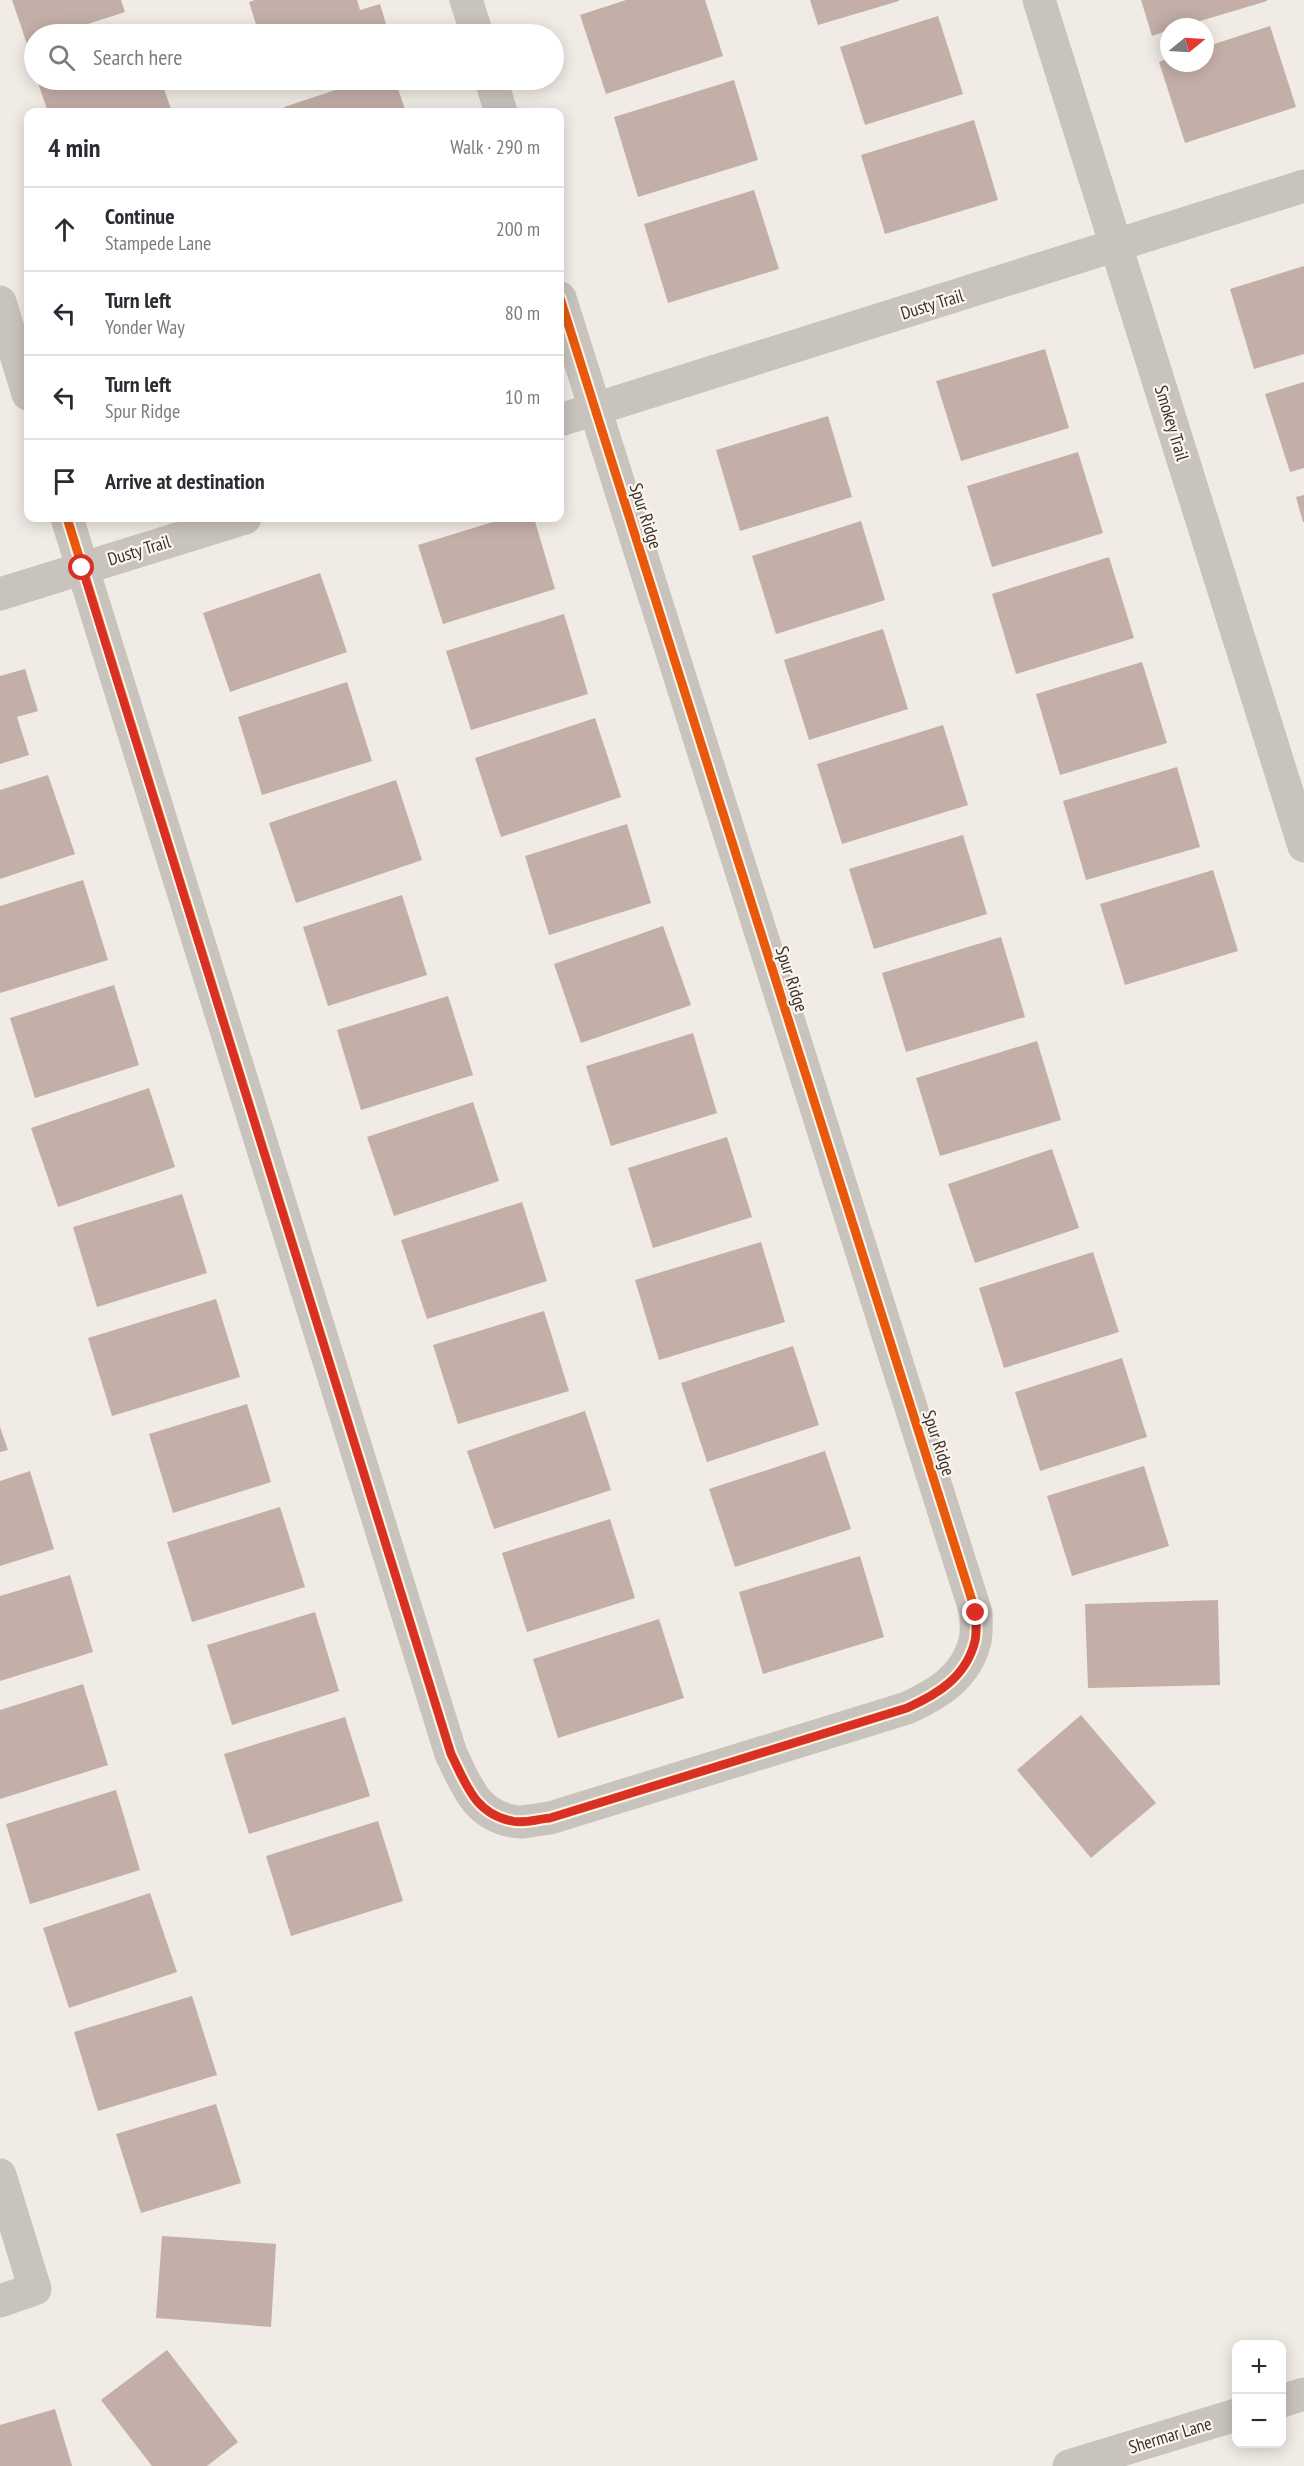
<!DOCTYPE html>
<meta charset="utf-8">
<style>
:root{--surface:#fff;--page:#f7f7f7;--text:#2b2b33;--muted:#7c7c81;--line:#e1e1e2}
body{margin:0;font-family:"PT Sans Narrow",sans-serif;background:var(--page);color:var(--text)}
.controls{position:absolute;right:18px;bottom:18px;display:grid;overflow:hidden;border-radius:12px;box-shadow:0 3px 15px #0003}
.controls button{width:54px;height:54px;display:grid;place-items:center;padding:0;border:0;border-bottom:2px solid var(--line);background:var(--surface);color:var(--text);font:30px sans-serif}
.compass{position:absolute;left:1160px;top:18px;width:54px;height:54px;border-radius:50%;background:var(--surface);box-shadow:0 3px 15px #0003;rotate:72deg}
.stop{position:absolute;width:18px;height:18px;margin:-14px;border:4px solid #d93025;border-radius:50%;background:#fff}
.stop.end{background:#d93025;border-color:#fff;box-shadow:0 2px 6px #0008}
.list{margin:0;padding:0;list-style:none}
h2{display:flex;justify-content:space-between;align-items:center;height:78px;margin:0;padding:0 24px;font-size:26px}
h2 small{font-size:20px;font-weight:400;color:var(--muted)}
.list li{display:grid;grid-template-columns:39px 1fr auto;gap:18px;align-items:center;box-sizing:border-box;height:84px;padding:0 24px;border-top:2px solid var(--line)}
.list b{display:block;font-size:22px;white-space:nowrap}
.list p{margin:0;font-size:20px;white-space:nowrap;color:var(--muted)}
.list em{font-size:20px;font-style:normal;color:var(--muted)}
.icon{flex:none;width:33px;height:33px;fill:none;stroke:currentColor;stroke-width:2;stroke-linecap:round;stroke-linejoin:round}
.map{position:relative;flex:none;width:1304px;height:2466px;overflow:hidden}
.search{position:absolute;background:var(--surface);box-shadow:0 3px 15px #0003;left:24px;top:24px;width:540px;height:66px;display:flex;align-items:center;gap:15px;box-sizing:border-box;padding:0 21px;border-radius:33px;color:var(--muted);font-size:22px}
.panel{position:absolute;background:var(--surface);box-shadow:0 3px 15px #0003;left:24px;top:108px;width:540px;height:414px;border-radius:12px}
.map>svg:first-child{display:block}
.building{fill:#c3afa7}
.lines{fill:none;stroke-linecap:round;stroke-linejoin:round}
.minor{stroke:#c9c3be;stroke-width:33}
.cycleway-casing{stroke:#fbf5ee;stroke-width:13}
.cycleway{stroke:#e8590c;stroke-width:9}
.route{stroke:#d93025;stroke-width:8}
.labels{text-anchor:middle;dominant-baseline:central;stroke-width:4.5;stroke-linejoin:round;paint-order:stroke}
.street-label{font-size:18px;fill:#3b302b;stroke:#fbf5ee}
</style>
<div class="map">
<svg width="1304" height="2466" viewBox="0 0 1304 2466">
<rect width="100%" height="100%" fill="#f0ebe5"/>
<g class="building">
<polygon points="12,0 121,0 125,12 57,34 34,34 34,42 27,44"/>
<polygon points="255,0 357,0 360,10 380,4 389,34 259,34 249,2"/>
<polygon points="626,0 705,0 723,56 606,94 580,15"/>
<polygon points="810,0 899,0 899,1 818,25"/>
<polygon points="1141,0 1267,0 1267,1 1180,27 1169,27 1169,30 1152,36"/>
<polygon points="938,16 963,94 865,125 840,47"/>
<polygon points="1270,26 1296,107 1185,143 1159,62 1169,58 1169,63 1205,63 1205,47"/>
<polygon points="37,80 161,80 172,112 48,112"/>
<polygon points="366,80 395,80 406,112 286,112 284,107"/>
<polygon points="734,80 758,160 638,197 614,117"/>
<polygon points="974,120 998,200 885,234 861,155"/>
<polygon points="754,190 779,269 668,303 644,224"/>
<polygon points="1304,266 1304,354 1254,369 1230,289"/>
<polygon points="1045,349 1069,428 961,461 936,381"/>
<polygon points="1304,382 1304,468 1290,472 1265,394"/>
<polygon points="828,416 852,497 740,531 716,450"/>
<polygon points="1078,452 1103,533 992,567 967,486"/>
<polygon points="1304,495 1304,522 1303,522 1296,497"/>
<polygon points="506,518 534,518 555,589 443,624 418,545"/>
<polygon points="861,521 885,600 776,634 752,556"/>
<polygon points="1109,557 1134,638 1016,674 992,594"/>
<polygon points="320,573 347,652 230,692 203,613"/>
<polygon points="564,614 588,694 471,730 446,651"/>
<polygon points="883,629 908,709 809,740 784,660"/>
<polygon points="1142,662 1167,743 1060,775 1036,694"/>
<polygon points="25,669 38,711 17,717 29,755 0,764 0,676"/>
<polygon points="347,682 372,761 262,795 238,717"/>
<polygon points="595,718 621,797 501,837 475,758"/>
<polygon points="943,725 968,805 842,844 817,764"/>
<polygon points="1177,767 1200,847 1086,880 1063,801"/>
<polygon points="48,775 75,854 0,879 0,790"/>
<polygon points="396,780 422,860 296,903 269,823"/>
<polygon points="627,824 651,903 549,935 525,856"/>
<polygon points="963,835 987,914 874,949 849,869"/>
<polygon points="1213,870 1238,951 1125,985 1100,904"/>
<polygon points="83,880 108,960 0,993 0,906"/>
<polygon points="402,895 427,975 328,1006 303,927"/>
<polygon points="663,926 691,1005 581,1043 554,964"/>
<polygon points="1001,937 1025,1017 906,1052 882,973"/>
<polygon points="114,985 139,1065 35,1098 10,1018"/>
<polygon points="448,996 473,1075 361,1110 337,1030"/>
<polygon points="693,1033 717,1113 611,1146 586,1066"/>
<polygon points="1037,1041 1061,1120 940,1156 916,1078"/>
<polygon points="149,1088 175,1167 58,1207 31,1128"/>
<polygon points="473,1102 499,1181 394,1216 367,1137"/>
<polygon points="727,1137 752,1217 653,1248 628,1168"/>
<polygon points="1052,1149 1079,1228 975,1263 948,1184"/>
<polygon points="182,1194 207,1273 97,1307 73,1227"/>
<polygon points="522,1202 547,1281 427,1319 401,1240"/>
<polygon points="761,1242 785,1322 659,1360 635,1280"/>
<polygon points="1093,1252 1119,1332 1004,1368 979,1288"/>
<polygon points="216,1299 240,1377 112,1416 88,1338"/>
<polygon points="544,1311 569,1391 458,1424 433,1345"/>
<polygon points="793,1346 819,1425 707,1462 681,1383"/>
<polygon points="1122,1358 1147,1437 1040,1471 1015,1392"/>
<polygon points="247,1404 271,1482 173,1513 149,1434"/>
<polygon points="585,1411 611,1490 494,1529 467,1451"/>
<polygon points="0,1427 8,1450 0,1452"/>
<polygon points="825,1451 851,1529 735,1567 709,1489"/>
<polygon points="1144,1466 1169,1546 1072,1576 1047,1496"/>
<polygon points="30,1471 54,1549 0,1566 0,1481"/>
<polygon points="280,1507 305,1587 192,1622 167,1542"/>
<polygon points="610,1519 635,1598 527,1632 502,1553"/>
<polygon points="860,1556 884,1637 763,1674 739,1592"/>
<polygon points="70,1575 93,1652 0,1681 0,1596"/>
<polygon points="1218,1600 1220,1685 1088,1688 1085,1604"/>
<polygon points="315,1612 339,1691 232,1725 207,1645"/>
<polygon points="659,1619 684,1698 558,1738 533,1659"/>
<polygon points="83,1684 108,1765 0,1799 0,1710"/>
<polygon points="1081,1715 1156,1803 1091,1858 1017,1770"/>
<polygon points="345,1717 370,1796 249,1834 224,1754"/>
<polygon points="116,1790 140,1870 30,1904 6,1824"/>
<polygon points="378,1821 403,1901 291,1936 266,1856"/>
<polygon points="150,1893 177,1972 69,2008 43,1928"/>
<polygon points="192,1996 217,2075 98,2111 74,2032"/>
<polygon points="216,2104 241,2183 141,2213 116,2134"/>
<polygon points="162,2236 276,2244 271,2327 156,2318"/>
<polygon points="167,2350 238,2442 207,2466 152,2466 101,2400"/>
<polygon points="55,2409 72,2466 0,2466 0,2425"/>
</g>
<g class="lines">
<g class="minor">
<polyline points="466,0 477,34"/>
<polyline points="1039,0 1304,846"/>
<polyline points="491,80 501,112"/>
<polyline points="0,302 28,394"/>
<polyline points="560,420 1304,186"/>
<path d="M67,518L451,1754C466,1784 475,1814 512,1821C523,1824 538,1819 550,1818L907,1708C938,1694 966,1677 975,1641C977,1633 976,1622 976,1613L560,298"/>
<polyline points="0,594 245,518"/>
<polyline points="0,2175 35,2289 0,2301"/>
<polyline points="1282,2401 1304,2394"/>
<polyline points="1069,2466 1236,2415"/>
</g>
<defs>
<path id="cycleway" d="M67,518L451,1754C466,1784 475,1814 512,1821C523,1824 538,1819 550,1818L907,1708C938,1694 966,1677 975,1641C977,1633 976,1622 976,1613L560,298"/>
</defs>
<use href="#cycleway" class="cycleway-casing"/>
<use href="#cycleway" class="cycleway"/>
</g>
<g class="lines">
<path class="route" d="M82,568L451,1754C466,1784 475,1814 512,1821C523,1824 538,1819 550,1818L907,1708C938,1694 966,1677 975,1641C977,1633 975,1622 976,1613"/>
</g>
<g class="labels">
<g class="street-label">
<text transform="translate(932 304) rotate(-17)">Dusty Trail</text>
<text transform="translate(1172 423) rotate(73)">Smokey Trail</text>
<text transform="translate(646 516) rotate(72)">Spur Ridge</text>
<text transform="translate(139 550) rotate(-17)">Dusty Trail</text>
<text transform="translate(792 979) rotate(72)">Spur Ridge</text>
<text transform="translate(939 1443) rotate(72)">Spur Ridge</text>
<text transform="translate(1170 2435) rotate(-17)">Shermar Lane</text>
</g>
</g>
</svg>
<div class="controls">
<button>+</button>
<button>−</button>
</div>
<svg class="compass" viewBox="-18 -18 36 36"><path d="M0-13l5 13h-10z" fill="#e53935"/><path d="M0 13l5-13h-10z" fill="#7c7c81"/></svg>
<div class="stop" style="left:82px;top:568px"></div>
<div class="stop end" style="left:976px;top:1613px"></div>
<div class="search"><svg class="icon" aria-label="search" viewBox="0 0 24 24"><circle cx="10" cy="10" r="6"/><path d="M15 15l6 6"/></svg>Search here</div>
<section class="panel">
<h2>4 min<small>Walk · 290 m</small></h2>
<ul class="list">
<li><svg class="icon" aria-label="ahead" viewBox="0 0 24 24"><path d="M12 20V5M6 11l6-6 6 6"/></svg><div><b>Continue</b><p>Stampede Lane</p></div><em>200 m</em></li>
<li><svg class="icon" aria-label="left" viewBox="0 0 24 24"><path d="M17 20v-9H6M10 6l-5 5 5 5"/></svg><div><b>Turn left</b><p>Yonder Way</p></div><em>80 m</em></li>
<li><svg class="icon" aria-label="left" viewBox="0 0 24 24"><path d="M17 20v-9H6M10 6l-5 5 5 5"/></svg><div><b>Turn left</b><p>Spur Ridge</p></div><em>10 m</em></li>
<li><svg class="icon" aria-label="arrive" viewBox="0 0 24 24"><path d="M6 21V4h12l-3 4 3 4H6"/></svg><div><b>Arrive at destination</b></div></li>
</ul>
</section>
</div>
